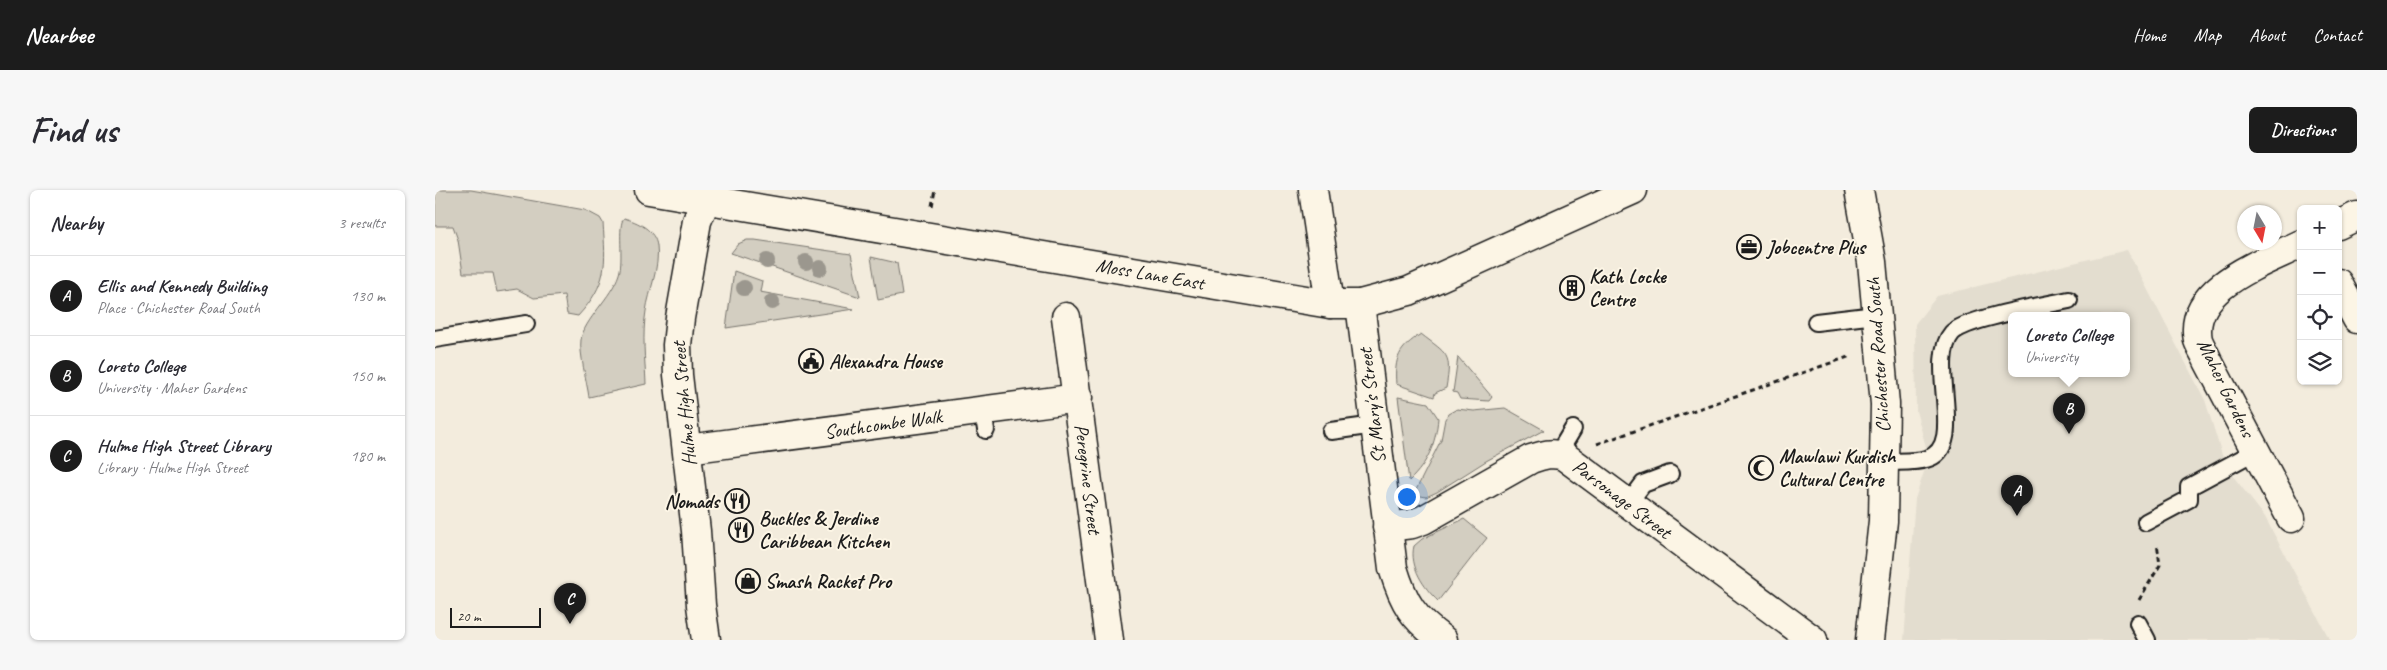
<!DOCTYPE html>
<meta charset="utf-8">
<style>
:root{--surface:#fff;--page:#f7f7f7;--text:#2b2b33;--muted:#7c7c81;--line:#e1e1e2;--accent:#1c1c1c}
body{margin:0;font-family:Caveat,sans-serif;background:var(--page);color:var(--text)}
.controls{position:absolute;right:15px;top:15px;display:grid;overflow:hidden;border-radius:8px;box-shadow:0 1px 4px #0004}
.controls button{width:45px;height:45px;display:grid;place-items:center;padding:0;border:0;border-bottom:1px solid var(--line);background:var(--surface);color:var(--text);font:25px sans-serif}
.compass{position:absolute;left:1802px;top:15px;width:45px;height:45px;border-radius:50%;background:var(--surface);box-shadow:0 1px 4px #0004;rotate:170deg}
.scale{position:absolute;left:15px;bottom:12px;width:91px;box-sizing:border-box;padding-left:5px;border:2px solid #1c1c1c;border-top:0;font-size:14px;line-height:18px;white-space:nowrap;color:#1c1c1c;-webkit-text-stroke:4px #fcf5e5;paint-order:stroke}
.you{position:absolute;left:971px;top:306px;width:18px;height:18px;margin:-12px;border:4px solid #fff;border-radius:50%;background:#1a73e8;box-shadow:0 0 0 8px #1a73e833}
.badge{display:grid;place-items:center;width:32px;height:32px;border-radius:50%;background:var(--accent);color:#fff;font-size:16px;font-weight:700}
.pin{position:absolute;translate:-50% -41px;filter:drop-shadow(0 1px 2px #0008)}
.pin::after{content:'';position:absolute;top:26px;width:18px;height:15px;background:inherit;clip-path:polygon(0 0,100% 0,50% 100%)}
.popup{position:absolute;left:1573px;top:122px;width:122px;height:65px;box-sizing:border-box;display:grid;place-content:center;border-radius:8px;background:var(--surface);filter:drop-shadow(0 1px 4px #0005);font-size:16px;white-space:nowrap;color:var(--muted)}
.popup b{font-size:19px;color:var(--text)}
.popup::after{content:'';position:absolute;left:50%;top:100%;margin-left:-10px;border:10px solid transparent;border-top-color:var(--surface)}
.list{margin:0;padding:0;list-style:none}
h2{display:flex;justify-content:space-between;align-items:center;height:65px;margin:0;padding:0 20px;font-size:21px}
h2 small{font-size:16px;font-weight:400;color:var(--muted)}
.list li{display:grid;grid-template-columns:32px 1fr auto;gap:15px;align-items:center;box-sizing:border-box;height:80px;padding:0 20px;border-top:1px solid var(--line)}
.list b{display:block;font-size:19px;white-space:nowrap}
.list p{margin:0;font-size:16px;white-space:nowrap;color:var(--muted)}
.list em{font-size:16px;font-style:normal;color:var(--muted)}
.icon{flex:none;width:28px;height:28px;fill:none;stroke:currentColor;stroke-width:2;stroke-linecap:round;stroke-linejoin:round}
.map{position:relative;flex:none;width:1922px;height:450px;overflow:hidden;border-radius:8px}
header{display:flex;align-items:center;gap:30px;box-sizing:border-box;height:70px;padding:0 25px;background:var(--accent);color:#fff}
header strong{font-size:24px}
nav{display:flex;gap:28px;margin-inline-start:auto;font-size:18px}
.intro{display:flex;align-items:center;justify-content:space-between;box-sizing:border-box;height:120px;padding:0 30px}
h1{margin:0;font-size:35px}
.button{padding:12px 22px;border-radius:8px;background:var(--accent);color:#fff;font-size:18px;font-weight:700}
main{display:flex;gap:30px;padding:0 30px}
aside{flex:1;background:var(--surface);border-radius:8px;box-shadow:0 1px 4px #0004}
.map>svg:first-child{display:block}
.built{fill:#e3ddcf;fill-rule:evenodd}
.green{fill:#d3cec1;stroke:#78756e}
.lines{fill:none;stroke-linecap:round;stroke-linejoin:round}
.lane-casing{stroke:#1c1c1c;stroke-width:20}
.street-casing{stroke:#1c1c1c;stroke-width:31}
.secondary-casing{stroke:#1c1c1c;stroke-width:31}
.path{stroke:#1c1c1c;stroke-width:3;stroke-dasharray:5 4;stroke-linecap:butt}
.lane{stroke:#fcf5e5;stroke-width:16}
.street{stroke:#fcf5e5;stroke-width:28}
.secondary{stroke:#fcf5e5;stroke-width:28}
.tree{fill:#9b978e}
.labels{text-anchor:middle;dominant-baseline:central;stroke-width:4;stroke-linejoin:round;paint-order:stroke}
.poi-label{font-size:20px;font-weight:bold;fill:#1c1c1c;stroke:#fcf5e5;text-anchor:start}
.street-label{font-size:20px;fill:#1c1c1c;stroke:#fcf5e5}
</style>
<header>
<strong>Nearbee</strong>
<nav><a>Home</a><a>Map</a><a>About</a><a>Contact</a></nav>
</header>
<div class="intro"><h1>Find us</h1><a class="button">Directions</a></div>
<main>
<aside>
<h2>Nearby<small>3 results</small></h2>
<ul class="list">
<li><span class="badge">A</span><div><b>Ellis and Kennedy Building</b><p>Place · Chichester Road South</p></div><em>130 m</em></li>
<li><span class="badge">B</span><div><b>Loreto College</b><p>University · Maher Gardens</p></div><em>150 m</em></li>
<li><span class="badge">C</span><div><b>Hulme High Street Library</b><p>Library · Hulme High Street</p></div><em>180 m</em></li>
</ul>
</aside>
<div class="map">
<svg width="1922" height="450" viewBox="0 0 1922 450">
<rect width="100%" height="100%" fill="#f3ecdd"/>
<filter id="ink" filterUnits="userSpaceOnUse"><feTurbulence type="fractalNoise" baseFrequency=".02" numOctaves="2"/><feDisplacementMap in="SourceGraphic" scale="10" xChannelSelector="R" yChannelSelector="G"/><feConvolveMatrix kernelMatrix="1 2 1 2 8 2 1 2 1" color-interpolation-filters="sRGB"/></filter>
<g filter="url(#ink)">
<path class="built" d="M1692,60L1770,210L1787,265L1798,286L1830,327L1895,450H1469L1480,309L1491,276V257L1481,221L1480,134L1502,106ZM1576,125H1692V183H1576Z"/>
<g class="green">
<path d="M0,0H36L150,20L165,28L168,33C171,75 173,93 143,126L132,124L129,105L99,108L82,99L62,102L58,83H28L23,50L18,36H0Z"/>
<path d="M189,28C203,32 220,40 222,56C225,77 214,101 211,121C207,145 210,170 211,194L154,207C152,193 144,162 146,150C148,131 177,107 184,84C189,69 182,36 189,28Z"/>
<polygon points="312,50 320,50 416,64 425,107 296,63 303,54"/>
<polygon points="436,67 462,73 467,105 443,110"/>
<polygon points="299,81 327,91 325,102 419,119 291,138"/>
<path d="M986,144C1013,165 1017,163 1011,198L1000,203L999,207L961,194C959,168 964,158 986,144Z"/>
<polygon points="1023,167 1057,207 1054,211 1025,209 1022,203 1018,202"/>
<path d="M963,207L993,213L1003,228C1001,253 993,273 974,291Z"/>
<polygon points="1070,218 1109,240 1051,271 1002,302 991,307 981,305 980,302 1006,250 1010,229 1013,224 1022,219 1039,221"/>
<path d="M1029,329L1052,348L1003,411C989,398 974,376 979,356L987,349Z"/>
</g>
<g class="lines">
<defs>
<g id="lane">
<polyline points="1381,132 1441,125"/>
<polyline points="0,149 91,134"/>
<polyline points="548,221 551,240"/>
<polyline points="896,241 940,235"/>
<polyline points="1123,264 1138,239"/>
<path d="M1449,272C1462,271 1479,273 1491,269C1534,258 1491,173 1517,143C1531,128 1611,115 1634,110"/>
<polyline points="1193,314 1208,294 1235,284"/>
<polyline points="1711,332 1754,309 1754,297 1821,261"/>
<polyline points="1703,433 1712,450"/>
</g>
<g id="street">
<polyline points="878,0 895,114"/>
<polyline points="1903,35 1922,26"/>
<polyline points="1903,93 1922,129"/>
<path d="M925,114L958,378C969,414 978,428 1008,450"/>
<polyline points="631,127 674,450"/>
<polyline points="252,259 643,208"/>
<path d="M1856,328L1773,171C1770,164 1765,156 1763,150C1752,97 1830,72 1866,54"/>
<path d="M952,337L977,334L988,330L1096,269C1108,265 1117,262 1129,266L1378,450"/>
<polyline points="271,450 266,415 261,341 243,185 242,155 245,128 262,31 275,0"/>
</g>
<g id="secondary">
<polyline points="214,0 895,114 925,114 974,101 1198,0"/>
<polyline points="1424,0 1437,72 1450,214 1448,331 1435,450"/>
</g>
</defs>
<use href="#lane" class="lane-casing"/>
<use href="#street" class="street-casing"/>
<use href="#secondary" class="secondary-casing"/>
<g class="path">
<polyline points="497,16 500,0"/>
<polyline points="1162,254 1416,166"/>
<polyline points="1704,410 1725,375 1722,353"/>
</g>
<use href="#lane" class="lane"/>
<use href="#street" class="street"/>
<use href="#secondary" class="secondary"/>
</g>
<g class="tree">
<circle cx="332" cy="71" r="8"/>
<circle cx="371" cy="72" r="8"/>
<circle cx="385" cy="78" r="8"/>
<circle cx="309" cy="98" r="8"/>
<circle cx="337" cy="112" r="8"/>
</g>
</g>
<defs>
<symbol id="office-ring" viewBox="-11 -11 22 22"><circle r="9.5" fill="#fcf5e5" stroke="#1c1c1c" stroke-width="1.5"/><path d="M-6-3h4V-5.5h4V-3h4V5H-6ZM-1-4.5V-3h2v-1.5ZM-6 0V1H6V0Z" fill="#1c1c1c"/></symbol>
<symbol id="building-ring" viewBox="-11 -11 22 22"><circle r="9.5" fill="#fcf5e5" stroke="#1c1c1c" stroke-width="1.5"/><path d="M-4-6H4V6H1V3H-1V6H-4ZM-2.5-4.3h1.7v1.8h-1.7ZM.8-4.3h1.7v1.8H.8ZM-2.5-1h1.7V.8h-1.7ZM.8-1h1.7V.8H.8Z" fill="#1c1c1c"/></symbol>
<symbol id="civic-ring" viewBox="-11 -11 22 22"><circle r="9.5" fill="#fcf5e5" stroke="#1c1c1c" stroke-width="1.5"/><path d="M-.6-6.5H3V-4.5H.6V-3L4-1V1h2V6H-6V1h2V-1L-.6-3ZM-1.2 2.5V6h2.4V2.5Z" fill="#1c1c1c"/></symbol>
<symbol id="mosque-ring" viewBox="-11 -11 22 22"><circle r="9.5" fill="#fcf5e5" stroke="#1c1c1c" stroke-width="1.5"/><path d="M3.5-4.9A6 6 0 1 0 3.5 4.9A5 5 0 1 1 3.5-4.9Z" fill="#1c1c1c"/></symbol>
<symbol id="restaurant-ring" viewBox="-11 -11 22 22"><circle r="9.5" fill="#fcf5e5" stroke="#1c1c1c" stroke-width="1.5"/><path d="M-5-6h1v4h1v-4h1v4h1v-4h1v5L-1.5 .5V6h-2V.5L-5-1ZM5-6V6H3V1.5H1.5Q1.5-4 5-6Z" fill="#1c1c1c"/></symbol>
<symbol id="shop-ring" viewBox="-11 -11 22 22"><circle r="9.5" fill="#fcf5e5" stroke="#1c1c1c" stroke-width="1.5"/><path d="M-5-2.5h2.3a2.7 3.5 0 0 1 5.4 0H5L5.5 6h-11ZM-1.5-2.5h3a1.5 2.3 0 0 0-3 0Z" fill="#1c1c1c"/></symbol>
</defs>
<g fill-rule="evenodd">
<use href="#office-ring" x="1300" y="43" width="28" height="28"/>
<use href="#building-ring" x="1123" y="84" width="28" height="28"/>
<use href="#civic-ring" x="362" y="157" width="28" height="28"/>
<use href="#mosque-ring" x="1312" y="264" width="28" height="28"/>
<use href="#restaurant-ring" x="288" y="297" width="28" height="28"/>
<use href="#restaurant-ring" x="292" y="326" width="28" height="28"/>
<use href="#shop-ring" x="299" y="377" width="28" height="28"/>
</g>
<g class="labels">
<g class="poi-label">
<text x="1332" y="57">Jobcentre Plus</text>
<text x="1154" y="86">Kath Locke<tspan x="1154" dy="23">Centre</tspan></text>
<text x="394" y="171">Alexandra House</text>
<text x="1344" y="266">Mawlawi Kurdish<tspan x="1344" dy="23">Cultural Centre</tspan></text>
<text x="284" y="311" text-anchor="end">Nomads</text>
<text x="324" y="328">Buckles &amp; Jerdine<tspan x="324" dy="23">Caribbean Kitchen</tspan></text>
<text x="330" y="391">Smash Racket Pro</text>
</g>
<g class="street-label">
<text transform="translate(715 84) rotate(10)">Moss Lane East</text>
<text transform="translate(1443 165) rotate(-94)">Chichester Road South</text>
<text transform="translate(1791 198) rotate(64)">Maher Gardens</text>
<text transform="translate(249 214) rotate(-95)">Hulme High Street</text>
<text transform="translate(937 216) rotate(-97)">St Mary's Street</text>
<text transform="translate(448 234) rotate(-8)">Southcombe Walk</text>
<text transform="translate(653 289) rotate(83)">Peregrine Street</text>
<text transform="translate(1187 309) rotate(37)">Parsonage Street</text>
</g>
</g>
</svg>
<div class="controls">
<button>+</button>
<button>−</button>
<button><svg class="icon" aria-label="locate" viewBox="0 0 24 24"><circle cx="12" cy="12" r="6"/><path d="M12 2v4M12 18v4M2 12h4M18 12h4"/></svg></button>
<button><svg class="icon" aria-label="layers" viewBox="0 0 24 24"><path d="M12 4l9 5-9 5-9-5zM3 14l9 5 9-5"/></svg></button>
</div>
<svg class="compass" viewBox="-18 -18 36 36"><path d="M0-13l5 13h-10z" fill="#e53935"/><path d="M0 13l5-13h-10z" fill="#7c7c81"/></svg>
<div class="scale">20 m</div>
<div class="you"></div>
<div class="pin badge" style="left:1582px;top:326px">A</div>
<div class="pin badge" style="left:1634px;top:244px">B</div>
<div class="popup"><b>Loreto College</b>University</div>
<div class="pin badge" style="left:135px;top:434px">C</div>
</div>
</main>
